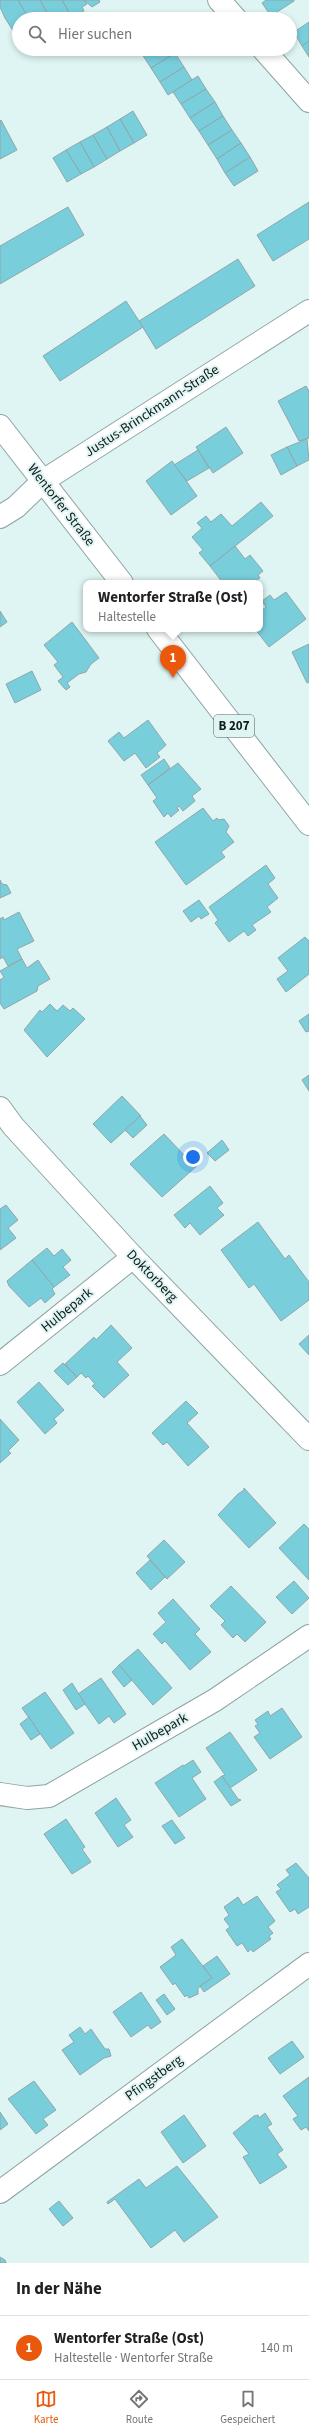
<!DOCTYPE html>
<html lang="de">
<meta charset="utf-8">
<style>
:root{--surface:#fff;--page:#f2f2f2;--text:#202124;--muted:#757577;--line:#e0e0e0;--accent:#ea580c}
body{margin:0;font-family:"Source Sans 3",sans-serif;background:var(--page);color:var(--text)}
.you{position:absolute;left:193px;top:1157px;width:14px;height:14px;margin:-10px;border:3px solid #fff;border-radius:50%;background:#1a73e8;box-shadow:0 0 0 6px #1a73e833}
.badge{display:grid;place-items:center;width:26px;height:26px;border-radius:50%;background:var(--accent);color:#fff;font-size:13px;font-weight:700}
.pin{position:absolute;translate:-50% -33px;filter:drop-shadow(0 1px 2px #0008)}
.pin::after{content:'';position:absolute;top:21px;width:14px;height:12px;background:inherit;clip-path:polygon(0 0,100% 0,50% 100%)}
.popup{position:absolute;left:83px;top:580px;width:180px;height:52px;box-sizing:border-box;display:grid;place-content:center;border-radius:8px;background:var(--surface);filter:drop-shadow(0 1px 3px #0005);font-size:13px;white-space:nowrap;color:var(--muted)}
.popup b{font-size:15px;color:var(--text)}
.popup::after{content:'';position:absolute;left:50%;top:100%;margin-left:-8px;border:8px solid transparent;border-top-color:var(--surface)}
.list{margin:0;padding:0;list-style:none}
h2{display:flex;justify-content:space-between;align-items:center;height:52px;margin:0;padding:0 16px;font-size:17px}
h2 small{font-size:13px;font-weight:400;color:var(--muted)}
.list li{display:grid;grid-template-columns:26px 1fr auto;gap:12px;align-items:center;box-sizing:border-box;height:64px;padding:0 16px;border-top:1px solid var(--line)}
.list b{display:block;font-size:15px;white-space:nowrap}
.list p{margin:0;font-size:13px;white-space:nowrap;color:var(--muted)}
.list em{font-size:13px;font-style:normal;color:var(--muted)}
.icon{flex:none;width:22px;height:22px;fill:none;stroke:currentColor;stroke-width:2;stroke-linecap:round;stroke-linejoin:round}
.map{position:relative;flex:none;width:309px;height:2263px;overflow:hidden}
.search{position:absolute;background:var(--surface);box-shadow:0 2px 6px #0003;left:12px;right:12px;top:12px;height:44px;display:flex;align-items:center;gap:10px;box-sizing:border-box;padding:0 14px;border-radius:22px;color:var(--muted);font-size:15px}
.sheet{height:116px;background:var(--surface)}
nav{display:flex;justify-content:space-around;align-items:center;box-sizing:border-box;height:56px;border-top:1px solid var(--line);background:var(--surface);font-size:11px;color:var(--muted)}
nav a{display:grid;justify-items:center;gap:2px}
nav .on{color:var(--accent)}
.map>svg:first-child{display:block}
.building{fill:#79cedc;stroke:#91a6aa}
.lines{fill:none;stroke-linecap:round;stroke-linejoin:round}
.minor-casing{stroke:#8ea3a2;stroke-width:24}
.primary-casing{stroke:#8ea3a2;stroke-width:24}
.minor{stroke:#fff;stroke-width:22}
.primary{stroke:#fff;stroke-width:22}
.labels{text-anchor:middle;dominant-baseline:central;stroke-width:4;stroke-linejoin:round;paint-order:stroke}
.shield{fill:#def5f3;stroke:#4f5c5b;stroke-width:1}
.shield-label{font-size:13px;font-weight:bold;fill:#121b1a}
.street-label{font-size:14px;fill:#121b1a;stroke:#def5f3}
</style>
<div class="map">
<svg width="309" height="2263" viewBox="0 0 309 2263">
<rect width="100%" height="100%" fill="#def5f3"/>
<g class="building">
<polygon points="0,0 18,0 29,19 19,19 19,35 17,37 5,18 0,7"/>
<polygon points="18,0 40,0 50,18 29,19"/>
<polygon points="40,0 62,0 70,14 66,16 67,19 51,19"/>
<polygon points="62,0 84,0 87,4 82,7 84,11 75,16 73,12 70,14"/>
<polygon points="84,0 99,0 100,2 92,7"/>
<polygon points="266,0 294,0 294,1 271,16 262,3"/>
<polygon points="309,22 309,41 302,46 294,32"/>
<polygon points="309,41 309,57 302,46"/>
<polygon points="138,49 150,49 142,54"/>
<polygon points="150,49 172,49 175,53 151,68 142,54"/>
<polygon points="175,53 184,67 160,82 151,68"/>
<polygon points="184,67 192,80 168,95 160,82"/>
<polygon points="198,76 206,89 181,104 173,92"/>
<polygon points="206,89 215,102 190,118 181,104"/>
<polygon points="215,102 223,116 199,131 190,118"/>
<polygon points="133,111 147,135 134,143 120,119"/>
<polygon points="223,116 232,130 208,145 199,131"/>
<polygon points="120,119 134,143 120,151 107,127"/>
<polygon points="1,120 17,150 0,159 0,121"/>
<polygon points="107,127 120,151 107,159 93,135"/>
<polygon points="232,130 241,143 217,159 208,145"/>
<polygon points="93,135 107,159 94,167 80,142"/>
<polygon points="80,142 94,167 81,174 66,150"/>
<polygon points="241,143 250,157 225,173 217,159"/>
<polygon points="66,150 81,174 67,182 53,158"/>
<polygon points="250,157 258,171 234,186 225,173"/>
<polygon points="309,202 309,239 273,261 257,235"/>
<polygon points="68,207 84,235 0,284 0,246"/>
<polygon points="238,259 255,286 156,349 139,321"/>
<polygon points="126,301 143,327 60,381 43,356"/>
<polygon points="306,386 309,391 309,438 299,441 278,401"/>
<polygon points="226,427 243,453 213,473 196,447"/>
<polygon points="307,439 309,460 297,466 287,447"/>
<polygon points="287,447 297,466 281,475 271,455"/>
<polygon points="198,450 209,468 187,481 174,465"/>
<polygon points="172,461 197,496 171,515 146,481"/>
<polygon points="261,502 273,516 210,566 199,553 203,550 192,537 202,528 197,523 206,516 211,522 221,514 232,526"/>
<polygon points="235,546 245,559 250,555 263,571 258,575 260,578 253,583 223,583 210,566"/>
<polygon points="286,592 306,619 269,647 255,629 260,629 260,612 266,607 262,601 270,595 274,600"/>
<polygon points="0,611 7,622 0,627"/>
<polygon points="72,622 99,658 91,664 86,672 79,674 67,683 70,687 66,690 58,681 63,677 54,665 58,662 44,645"/>
<polygon points="309,644 309,682 307,683 292,652"/>
<polygon points="32,671 41,690 15,703 6,684"/>
<polygon points="148,720 166,745 157,753 160,757 146,768 135,753 124,761 108,741 119,732 124,738"/>
<polygon points="164,759 170,768 148,785 141,775"/>
<polygon points="178,763 201,789 192,796 195,801 183,811 179,806 177,808 179,810 171,817 168,813 164,817 153,801 157,798 148,785"/>
<polygon points="203,808 213,821 217,818 218,820 224,819 229,826 226,832 234,842 221,852 225,857 186,885 155,842"/>
<polygon points="266,865 275,878 268,884 278,898 267,907 271,912 252,925 256,930 248,936 244,931 229,942 215,923 218,920 209,907"/>
<polygon points="0,880 2,884 7,885 11,893 0,898"/>
<polygon points="199,900 209,914 201,919 199,916 191,922 183,911"/>
<polygon points="19,912 34,941 17,949 22,959 8,966 3,957 0,959 0,919 3,917 4,920"/>
<polygon points="305,937 309,941 309,974 286,992 277,979 288,971 278,958"/>
<polygon points="22,959 27,968 38,960 50,979 38,986 37,991 4,1009 0,1003 0,980 4,977 0,971"/>
<polygon points="50,1004 57,1011 63,1005 70,1011 73,1008 85,1019 47,1057 24,1030 40,1010 42,1012"/>
<polygon points="309,1014 309,1031 306,1032 299,1021"/>
<polygon points="309,1075 309,1091 302,1080"/>
<polygon points="122,1096 141,1116 111,1143 93,1124"/>
<polygon points="140,1116 147,1125 133,1138 125,1130"/>
<polygon points="164,1134 184,1155 187,1152 199,1164 162,1197 130,1164"/>
<polygon points="222,1140 229,1150 215,1161 207,1153"/>
<polygon points="210,1186 223,1203 217,1208 224,1215 200,1235 190,1223 185,1228 174,1215"/>
<polygon points="6,1205 18,1220 8,1228 16,1238 0,1250 0,1209"/>
<polygon points="258,1222 285,1259 289,1255 309,1282 309,1300 281,1321 254,1284 249,1288 221,1250"/>
<polygon points="47,1248 54,1256 62,1249 71,1260 63,1267 70,1275 54,1287 32,1260"/>
<polygon points="32,1260 54,1287 52,1289 55,1294 45,1303 41,1298 29,1307 9,1286 7,1281"/>
<polygon points="111,1325 132,1348 117,1362 129,1375 104,1398 92,1386 95,1384 88,1376 86,1378 81,1373 77,1377 65,1364 94,1337 96,1340"/>
<polygon points="309,1335 309,1355 299,1344"/>
<polygon points="63,1363 77,1377 68,1385 54,1371"/>
<polygon points="39,1382 64,1410 54,1419 57,1423 45,1434 17,1402"/>
<polygon points="186,1401 198,1413 187,1423 209,1447 188,1466 167,1442 163,1445 152,1433"/>
<polygon points="0,1419 19,1440 8,1451 11,1453 0,1463"/>
<polygon points="244,1488 276,1523 249,1548 218,1515 238,1494 244,1490"/>
<polygon points="304,1524 309,1529 309,1580 279,1548"/>
<polygon points="164,1540 185,1562 167,1579 147,1556"/>
<polygon points="150,1560 165,1577 151,1590 136,1573"/>
<polygon points="294,1581 309,1598 292,1614 276,1597"/>
<polygon points="231,1586 266,1622 245,1642 237,1634 233,1638 221,1625 225,1621 210,1606"/>
<polygon points="173,1599 200,1629 195,1634 211,1652 190,1670 165,1641 162,1644 153,1634 166,1622 158,1613"/>
<polygon points="138,1649 172,1688 153,1705 119,1665"/>
<polygon points="119,1665 132,1680 124,1687 112,1672"/>
<polygon points="101,1678 126,1714 114,1723 109,1716 99,1724 78,1694"/>
<polygon points="72,1683 85,1704 76,1710 63,1690"/>
<polygon points="45,1692 74,1733 51,1749 22,1708"/>
<polygon points="282,1708 302,1737 270,1759 254,1737 260,1733 255,1726 258,1724 255,1720 268,1711 270,1716"/>
<polygon points="29,1717 40,1734 31,1740 20,1724"/>
<polygon points="230,1732 257,1770 230,1788 222,1776 225,1775 206,1748"/>
<polygon points="193,1760 201,1772 192,1778 206,1799 179,1817 155,1783 183,1765 184,1766"/>
<polygon points="222,1776 238,1799 241,1800 231,1806 214,1782"/>
<polygon points="116,1798 131,1820 124,1825 133,1837 118,1847 95,1813"/>
<polygon points="66,1819 85,1847 82,1849 91,1862 72,1874 44,1834"/>
<polygon points="172,1820 185,1838 175,1844 162,1826"/>
<polygon points="296,1863 309,1878 309,1907 298,1914 295,1909 290,1912 276,1892 281,1889 277,1885 290,1875 286,1870"/>
<polygon points="257,1896 275,1921 268,1927 273,1933 269,1936 271,1939 253,1952 251,1949 248,1952 242,1943 237,1946 226,1930 230,1927 224,1919 229,1915 224,1907 238,1897 243,1905"/>
<polygon points="182,1939 212,1978 198,1988 198,1994 189,1998 187,1995 185,1997 175,1983 173,1985 160,1967 176,1955 171,1947"/>
<polygon points="217,1956 230,1974 204,1992 200,1986 212,1978 203,1966"/>
<polygon points="141,1992 161,2022 151,2029 148,2025 131,2037 113,2012"/>
<polygon points="164,1994 175,2009 167,2015 156,2000"/>
<polygon points="80,2027 85,2034 91,2029 105,2049 109,2049 111,2056 104,2058 80,2075 62,2050 74,2042 69,2035"/>
<polygon points="292,2041 304,2057 280,2074 268,2058"/>
<polygon points="309,2077 309,2131 306,2127 301,2130 293,2119 298,2116 283,2096"/>
<polygon points="34,2081 56,2110 43,2119 48,2125 36,2134 8,2099"/>
<polygon points="0,2112 8,2124 0,2130"/>
<polygon points="265,2113 272,2124 267,2127 283,2150 277,2154 287,2167 260,2184 243,2157 249,2154 233,2133 254,2116 258,2115 259,2118"/>
<polygon points="184,2115 206,2146 183,2163 161,2132"/>
<polygon points="177,2166 218,2217 184,2242 175,2230 151,2248 115,2199 108,2204 107,2202 139,2179 146,2188"/>
<polygon points="59,2201 73,2218 63,2226 49,2209"/>
<polygon points="0,2257 5,2260 6,2263 0,2263"/>
</g>
<g class="lines">
<defs>
<g id="minor">
<polyline points="219,0 236,19"/>
<polyline points="263,49 309,101"/>
<polyline points="0,517 16,507 43,481 309,311"/>
<polyline points="0,1108 13,1126 133,1257 309,1439"/>
<polyline points="0,1364 133,1257"/>
<polyline points="0,1794 27,1798 49,1796 215,1700 309,1636"/>
<polyline points="0,2192 309,1964"/>
</g>
<g id="primary">
<polyline points="0,426 122,583"/>
<polyline points="158,629 309,824"/>
</g>
</defs>
<use href="#minor" class="minor-casing"/>
<use href="#primary" class="primary-casing"/>
<use href="#minor" class="minor"/>
<use href="#primary" class="primary"/>
</g>
<g class="labels">
<rect class="shield" x="214" y="715" width="40" height="22" rx="3"/>
<g class="shield-label">
<text x="234" y="726">B 207</text>
</g>
<g class="street-label">
<text transform="translate(152 411) rotate(-33)">Justus-Brinckmann-Straße</text>
<text transform="translate(61 505) rotate(52)">Wentorfer Straße</text>
<text transform="translate(152 1276) rotate(46)">Doktorberg</text>
<text transform="translate(67 1310) rotate(-39)">Hulbepark</text>
<text transform="translate(160 1732) rotate(-30)">Hulbepark</text>
<text transform="translate(154 2078) rotate(-36)">Pfingstberg</text>
</g>
</g>
</svg>
<div class="you"></div>
<div class="pin badge" style="left:173px;top:678px">1</div>
<div class="popup"><b>Wentorfer Straße (Ost)</b>Haltestelle</div>
<div class="search"><svg class="icon" aria-label="search" viewBox="0 0 24 24"><circle cx="10" cy="10" r="6"/><path d="M15 15l6 6"/></svg>Hier suchen</div>
</div>
<section class="sheet">
<h2>In der Nähe<small></small></h2>
<ul class="list">
<li><span class="badge">1</span><div><b>Wentorfer Straße (Ost)</b><p>Haltestelle · Wentorfer Straße</p></div><em>140 m</em></li>
</ul>
</section>
<nav>
<a class="on"><svg class="icon" aria-label="map" viewBox="0 0 24 24"><path d="M3 6l6-2 6 2 6-2v14l-6 2-6-2-6 2zM9 4v14M15 6v14"/></svg>Karte</a>
<a><svg class="icon" aria-label="directions" viewBox="0 0 24 24"><path d="M12 3l9 9-9 9-9-9zM9 14v-3h6M13 9l2 2-2 2"/></svg>Route</a>
<a><svg class="icon" aria-label="saved" viewBox="0 0 24 24"><path d="M7 4h10v16l-5-4-5 4z"/></svg>Gespeichert</a>
</nav>
